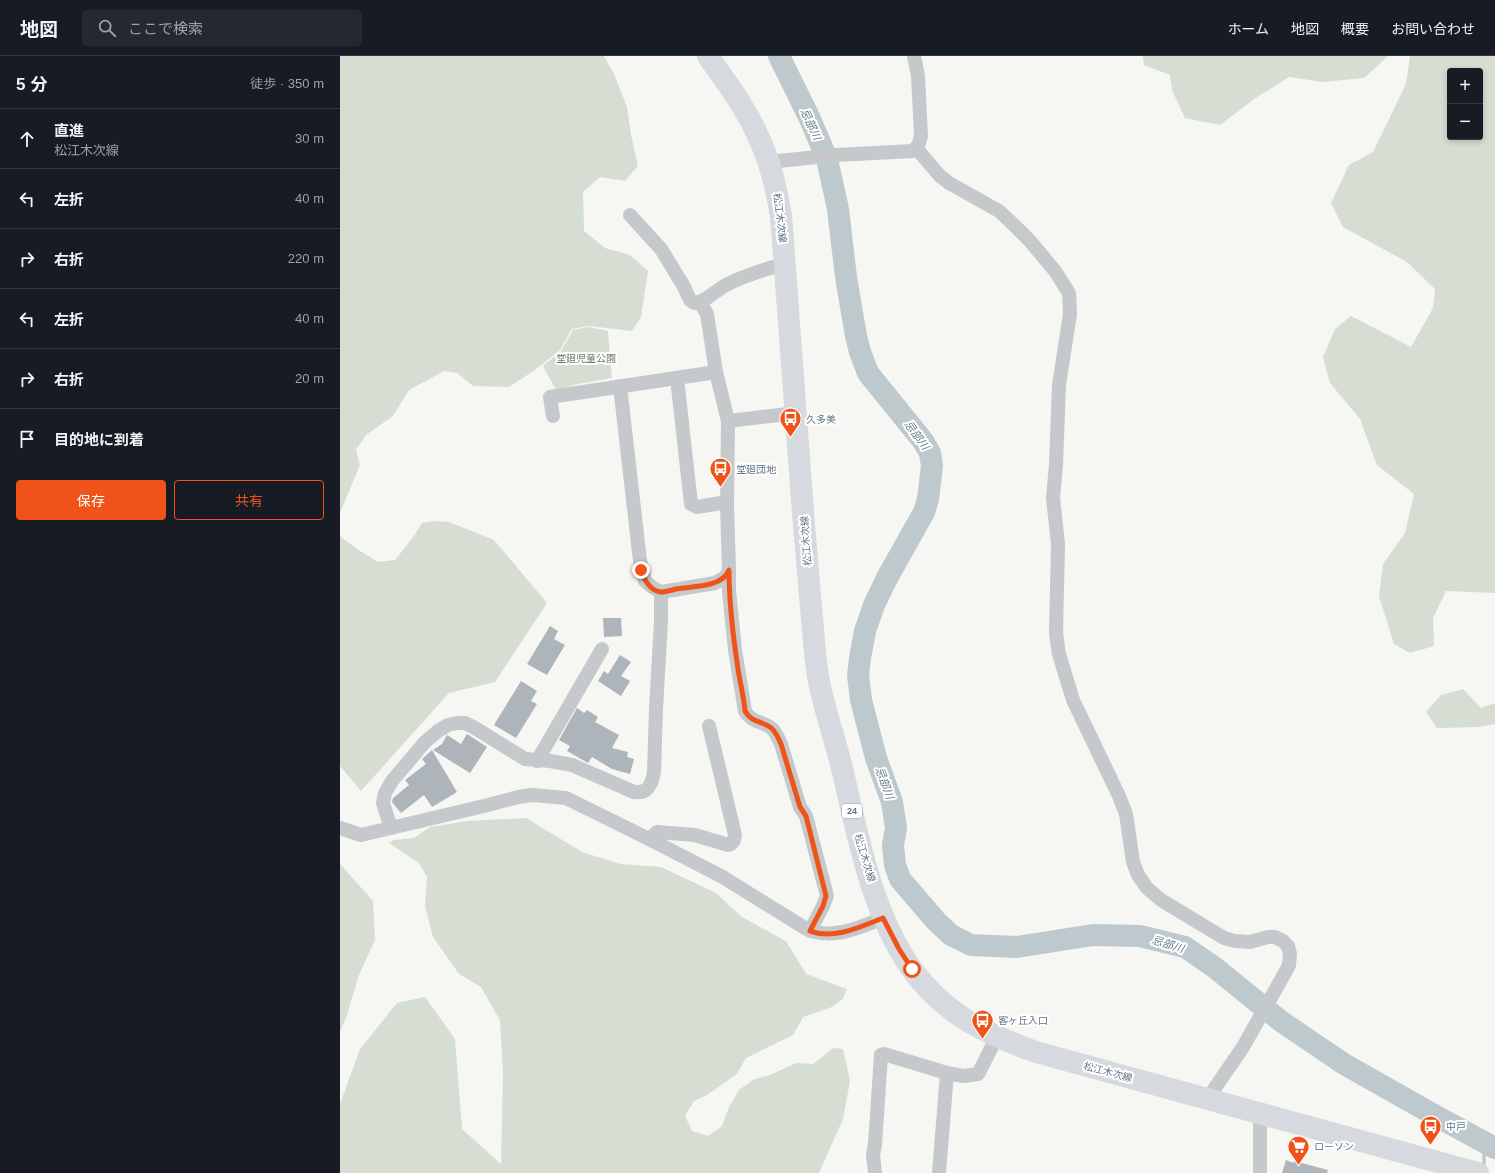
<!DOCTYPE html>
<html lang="ja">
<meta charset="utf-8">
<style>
:root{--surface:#171b24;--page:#242831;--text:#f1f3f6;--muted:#9ea1a6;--line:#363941;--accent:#f05319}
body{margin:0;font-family:Helvetica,"Noto Sans JP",sans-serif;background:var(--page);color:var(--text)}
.controls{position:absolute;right:12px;top:12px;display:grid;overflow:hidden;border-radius:4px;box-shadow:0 2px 6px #0003}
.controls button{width:36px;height:36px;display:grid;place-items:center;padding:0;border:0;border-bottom:1px solid var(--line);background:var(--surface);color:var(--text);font:20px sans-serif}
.stop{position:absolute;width:12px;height:12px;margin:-9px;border:3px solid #f05319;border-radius:50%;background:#fff}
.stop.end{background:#f05319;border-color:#fff;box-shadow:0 1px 4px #0008}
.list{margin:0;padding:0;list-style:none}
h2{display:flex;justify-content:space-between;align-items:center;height:52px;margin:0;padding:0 16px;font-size:17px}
h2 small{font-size:13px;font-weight:400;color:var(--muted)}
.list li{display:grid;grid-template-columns:26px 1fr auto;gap:12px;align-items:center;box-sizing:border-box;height:60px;padding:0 16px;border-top:1px solid var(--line)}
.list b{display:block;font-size:15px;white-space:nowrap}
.list p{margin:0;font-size:13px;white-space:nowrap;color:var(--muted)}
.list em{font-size:13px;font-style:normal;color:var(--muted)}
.actions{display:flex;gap:8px;padding:12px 16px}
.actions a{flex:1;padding:9px 0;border:1px solid var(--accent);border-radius:4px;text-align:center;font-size:14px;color:var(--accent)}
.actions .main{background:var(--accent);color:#fff}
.icon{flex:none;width:22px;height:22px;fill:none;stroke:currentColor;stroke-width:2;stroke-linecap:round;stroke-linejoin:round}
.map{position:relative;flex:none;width:1155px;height:1117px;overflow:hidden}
header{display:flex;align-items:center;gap:24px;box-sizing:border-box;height:56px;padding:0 20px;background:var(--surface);border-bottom:1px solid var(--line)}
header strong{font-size:19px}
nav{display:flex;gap:22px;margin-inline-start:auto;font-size:14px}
.search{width:280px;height:36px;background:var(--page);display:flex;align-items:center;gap:10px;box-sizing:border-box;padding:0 14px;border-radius:4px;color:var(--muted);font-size:15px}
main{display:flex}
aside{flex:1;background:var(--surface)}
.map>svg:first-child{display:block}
.green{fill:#d6ded3;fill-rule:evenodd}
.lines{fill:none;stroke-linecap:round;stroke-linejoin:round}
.stream{stroke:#bec9ce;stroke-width:3.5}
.river{stroke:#bec9ce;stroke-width:22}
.building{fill:#adb5bb}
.minor{stroke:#c5c9cc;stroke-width:14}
.primary{stroke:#d6dadf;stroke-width:22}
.route{stroke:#f05319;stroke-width:5}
.labels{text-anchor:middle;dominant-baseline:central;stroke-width:4;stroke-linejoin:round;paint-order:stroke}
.shield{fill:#fff;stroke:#929eaa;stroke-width:1}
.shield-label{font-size:9px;font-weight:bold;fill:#637585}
.street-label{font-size:10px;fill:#637585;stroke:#fff}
.park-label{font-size:10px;fill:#667c62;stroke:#fff}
.poi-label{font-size:10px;fill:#637585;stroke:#fff;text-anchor:start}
.water-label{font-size:11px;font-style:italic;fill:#5f7783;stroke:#fff}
</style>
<header>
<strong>地図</strong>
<div class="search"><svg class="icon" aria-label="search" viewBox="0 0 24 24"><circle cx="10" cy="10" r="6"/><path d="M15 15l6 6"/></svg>ここで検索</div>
<nav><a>ホーム</a><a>地図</a><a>概要</a><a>お問い合わせ</a></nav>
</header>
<main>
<aside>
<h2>5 分<small>徒歩 · 350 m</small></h2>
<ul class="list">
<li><svg class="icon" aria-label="ahead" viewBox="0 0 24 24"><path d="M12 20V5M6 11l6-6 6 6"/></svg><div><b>直進</b><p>松江木次線</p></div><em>30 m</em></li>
<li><svg class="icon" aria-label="left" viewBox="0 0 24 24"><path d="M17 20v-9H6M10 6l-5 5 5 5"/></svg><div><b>左折</b></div><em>40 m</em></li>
<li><svg class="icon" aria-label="right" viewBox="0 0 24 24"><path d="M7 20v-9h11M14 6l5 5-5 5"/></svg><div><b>右折</b></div><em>220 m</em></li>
<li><svg class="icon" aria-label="left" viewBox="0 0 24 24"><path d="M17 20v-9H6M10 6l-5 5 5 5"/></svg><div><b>左折</b></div><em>40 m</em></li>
<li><svg class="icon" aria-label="right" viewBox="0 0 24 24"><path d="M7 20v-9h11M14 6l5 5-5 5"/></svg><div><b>右折</b></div><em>20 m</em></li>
<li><svg class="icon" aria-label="arrive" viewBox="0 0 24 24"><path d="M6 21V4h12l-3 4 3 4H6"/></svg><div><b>目的地に到着</b></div></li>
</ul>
<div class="actions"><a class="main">保存</a><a>共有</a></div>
</aside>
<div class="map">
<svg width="1155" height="1117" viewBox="0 0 1155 1117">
<rect width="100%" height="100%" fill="#f6f6f2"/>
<g class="green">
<polygon points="0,0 264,0 274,18 287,51 291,79 298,110 285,125 260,121 243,136 244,175 265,192 290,199 308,215 301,261 292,275 249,270 232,273 220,294 195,314 169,331 133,330 117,317 104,315 69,334 53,360 26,379 16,394 20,409 0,457"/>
<polygon points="803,0 1048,0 1024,22 983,26 949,21 917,41 880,69 845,62 832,34 830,19 804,9"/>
<path d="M1070,0H1155V537L1106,535L1093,562L1094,590L1070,597L1054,588L1039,540L1043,508L1065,477L1074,438L1037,409L1020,363L990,327L983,301L995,273L1011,260L1071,291L1093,252L1095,233L1067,206L1003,171L991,147L1009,109L1033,96L1066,28ZM1110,15H1140V81H1110Z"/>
<polygon points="248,271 268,275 272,322 238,328 216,334 203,310 221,295 233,274"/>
<polygon points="92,465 109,466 154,484 207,547 155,626 109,637 21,735 0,710 0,480 17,493 38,506 55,504 74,480 82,467"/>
<polygon points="1123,633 1141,652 1155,647 1155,668 1139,671 1097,672 1086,656 1101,639"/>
<polygon points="186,762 242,796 280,808 321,811 376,837 402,861 446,885 466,918 507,933 503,943 492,951 463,961 453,979 406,1002 397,1018 367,1039 354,1045 345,1060 352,1075 368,1080 382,1070 389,1051 399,1034 413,1024 432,1018 456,1007 473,1008 493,992 503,993 510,1025 503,1063 479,1117 0,1117 0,1048 20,993 57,947 85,941 115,983 122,1073 161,1108 163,1017 160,964 141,931 119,918 93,881 85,850 87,821 79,807 49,787 54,784 74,782 90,771 127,765"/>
<polygon points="0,808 33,845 35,884 19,919 6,962 0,975"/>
</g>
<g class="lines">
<polyline class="stream" points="1144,1112 1144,1086"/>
<polyline class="river" points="439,0 470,63 487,103 498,153 506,221 516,280 520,296 528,317 583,385 590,397 592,410 588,443 584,456 547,522 534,549 525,575 520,602 518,619 521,644 536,702 552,746 556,772 553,789 555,809 560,823 596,865 611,879 631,889 677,891 753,879 800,880 845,891 874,911 942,966 1004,1008 1096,1060 1155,1092"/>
</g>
<g class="building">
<polygon points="263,562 281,562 282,580 264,581"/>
<polygon points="210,570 218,575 214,583 225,589 207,619 187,608"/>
<polygon points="280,599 291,606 281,620 290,625 281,640 258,625 264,615 268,618"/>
<polygon points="181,625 197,635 191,645 197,648 176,682 154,669"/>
<polygon points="237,652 244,657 247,654 258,661 255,666 279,679 272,692 288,696 287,701 294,703 290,718 272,713 252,701 248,707 227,695 230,690 219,684"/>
<polygon points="127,678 147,691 130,717 93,694 102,688 107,679 121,688"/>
<polygon points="92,694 117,736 92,751 84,739 61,757 52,746 53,742 69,729 65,724 86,708 82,703"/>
<polygon points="946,1104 954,1107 954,1105 988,1114 987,1117 942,1117"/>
</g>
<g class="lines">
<g class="minor">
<polyline points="576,92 600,120 609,127 659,155 675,170 690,185 715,215 729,237 730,258 719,329 716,409 713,442 718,488 716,577 719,598 733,644 779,740 786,758 793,806 798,819 807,832 821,844 884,882 895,885 910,886 928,881 935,881 943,885 948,890 950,898 949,909 946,915 903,991 868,1042"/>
<polyline points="429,106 496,99 573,95 578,90 581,80 578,20 574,0"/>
<path d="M290,159L321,193L343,229L350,244L354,247C366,246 376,234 386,229C401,221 417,216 433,211"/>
<polyline points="360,246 367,258 376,316"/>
<polyline points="337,322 351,448 357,451 387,446"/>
<path d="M213,360L210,341L376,316L388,365L387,450L389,514C387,521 382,523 375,527L321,536L312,531L305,525L300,505L280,330"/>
<polyline points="388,365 456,357"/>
<path d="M389,514V535L395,594L405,655C411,666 421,665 430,671C436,675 438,682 441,688L460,751L466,760L487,840L483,850L470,875"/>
<polyline points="197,705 262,593"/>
<path d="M0,772L21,779L144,750L178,741L192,739L226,742L309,783L381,820L465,872C491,885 518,872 543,862"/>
<path d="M51,772L43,747L45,737L52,725L85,686L98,675L108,669L117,667H125L135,672L185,703L210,705L232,709L294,736C308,738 312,728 314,716L316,653L321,565V536"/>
<polyline points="309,783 317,776 355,779 388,789 391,788 394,784 395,779 369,670"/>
<polyline points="920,1057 920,1117"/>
<polyline points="535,1117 533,1099 535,1088 541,999 544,998 607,1017 623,1020 638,1018 657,981"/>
<polyline points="599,1117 607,1017"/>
</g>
<path class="primary" d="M368,0C385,25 405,50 417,78C430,104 436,131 441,160C449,263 456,366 464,470C467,500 469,531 472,562C474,584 475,605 479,626C486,660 498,692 505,725C519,787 534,860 571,912C604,958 644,977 696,996L1138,1117"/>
</g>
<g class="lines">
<path class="route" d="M301,514C304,523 310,535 321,536C326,536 332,534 336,533C352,530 382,532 389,514C389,547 393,580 398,613C400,627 404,641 405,655C411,666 421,665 430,671C436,675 438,682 441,688L460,751L466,760L486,840L483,850L470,875C494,884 520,871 543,862L559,893L572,913"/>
</g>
<defs>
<symbol id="bus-pin" viewBox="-11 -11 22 30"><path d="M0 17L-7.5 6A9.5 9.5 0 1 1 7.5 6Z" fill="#f05319" stroke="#fff"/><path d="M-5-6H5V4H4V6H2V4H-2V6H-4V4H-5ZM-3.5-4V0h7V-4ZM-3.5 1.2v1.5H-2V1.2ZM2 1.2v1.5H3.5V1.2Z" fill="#fff"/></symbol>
<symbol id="supermarket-pin" viewBox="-11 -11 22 30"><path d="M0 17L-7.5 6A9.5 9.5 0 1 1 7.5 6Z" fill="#f05319" stroke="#fff"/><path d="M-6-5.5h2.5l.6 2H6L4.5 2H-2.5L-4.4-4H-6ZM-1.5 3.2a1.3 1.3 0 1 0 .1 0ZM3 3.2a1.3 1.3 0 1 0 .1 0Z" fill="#fff"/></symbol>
</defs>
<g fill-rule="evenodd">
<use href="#bus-pin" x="438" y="350" width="25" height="34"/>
<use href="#bus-pin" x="368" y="400" width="25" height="34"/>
<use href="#bus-pin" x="630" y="952" width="25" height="34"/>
<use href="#bus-pin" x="1078" y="1058" width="25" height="34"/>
<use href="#supermarket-pin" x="946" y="1078" width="25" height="34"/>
</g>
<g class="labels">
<rect class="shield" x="502" y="748" width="20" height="14" rx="3"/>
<g class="shield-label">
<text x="512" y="755">24</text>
</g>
<g class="street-label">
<text transform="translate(440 162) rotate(83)">松江木次線</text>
<text transform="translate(466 485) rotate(-94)">松江木次線</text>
<text transform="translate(525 802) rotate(73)">松江木次線</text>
<text transform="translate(768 1016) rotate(15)">松江木次線</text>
</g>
<g class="park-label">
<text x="246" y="302">堂廻児童公園</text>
</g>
<g class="poi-label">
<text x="466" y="363">久多美</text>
<text x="396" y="413">堂廻団地</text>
<text x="658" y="964">客ヶ丘入口</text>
<text x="1106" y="1070">中戸</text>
<text x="974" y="1090">ローソン</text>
</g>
<g class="water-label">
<text transform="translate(471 68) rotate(65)">忌部川</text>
<text transform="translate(577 379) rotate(54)">忌部川</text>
<text transform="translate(545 727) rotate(70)">忌部川</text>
<text transform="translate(828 888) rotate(17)">忌部川</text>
</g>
</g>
</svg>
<div class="controls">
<button>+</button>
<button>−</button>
</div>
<div class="stop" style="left:572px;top:913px"></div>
<div class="stop end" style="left:301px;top:514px"></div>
</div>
</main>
